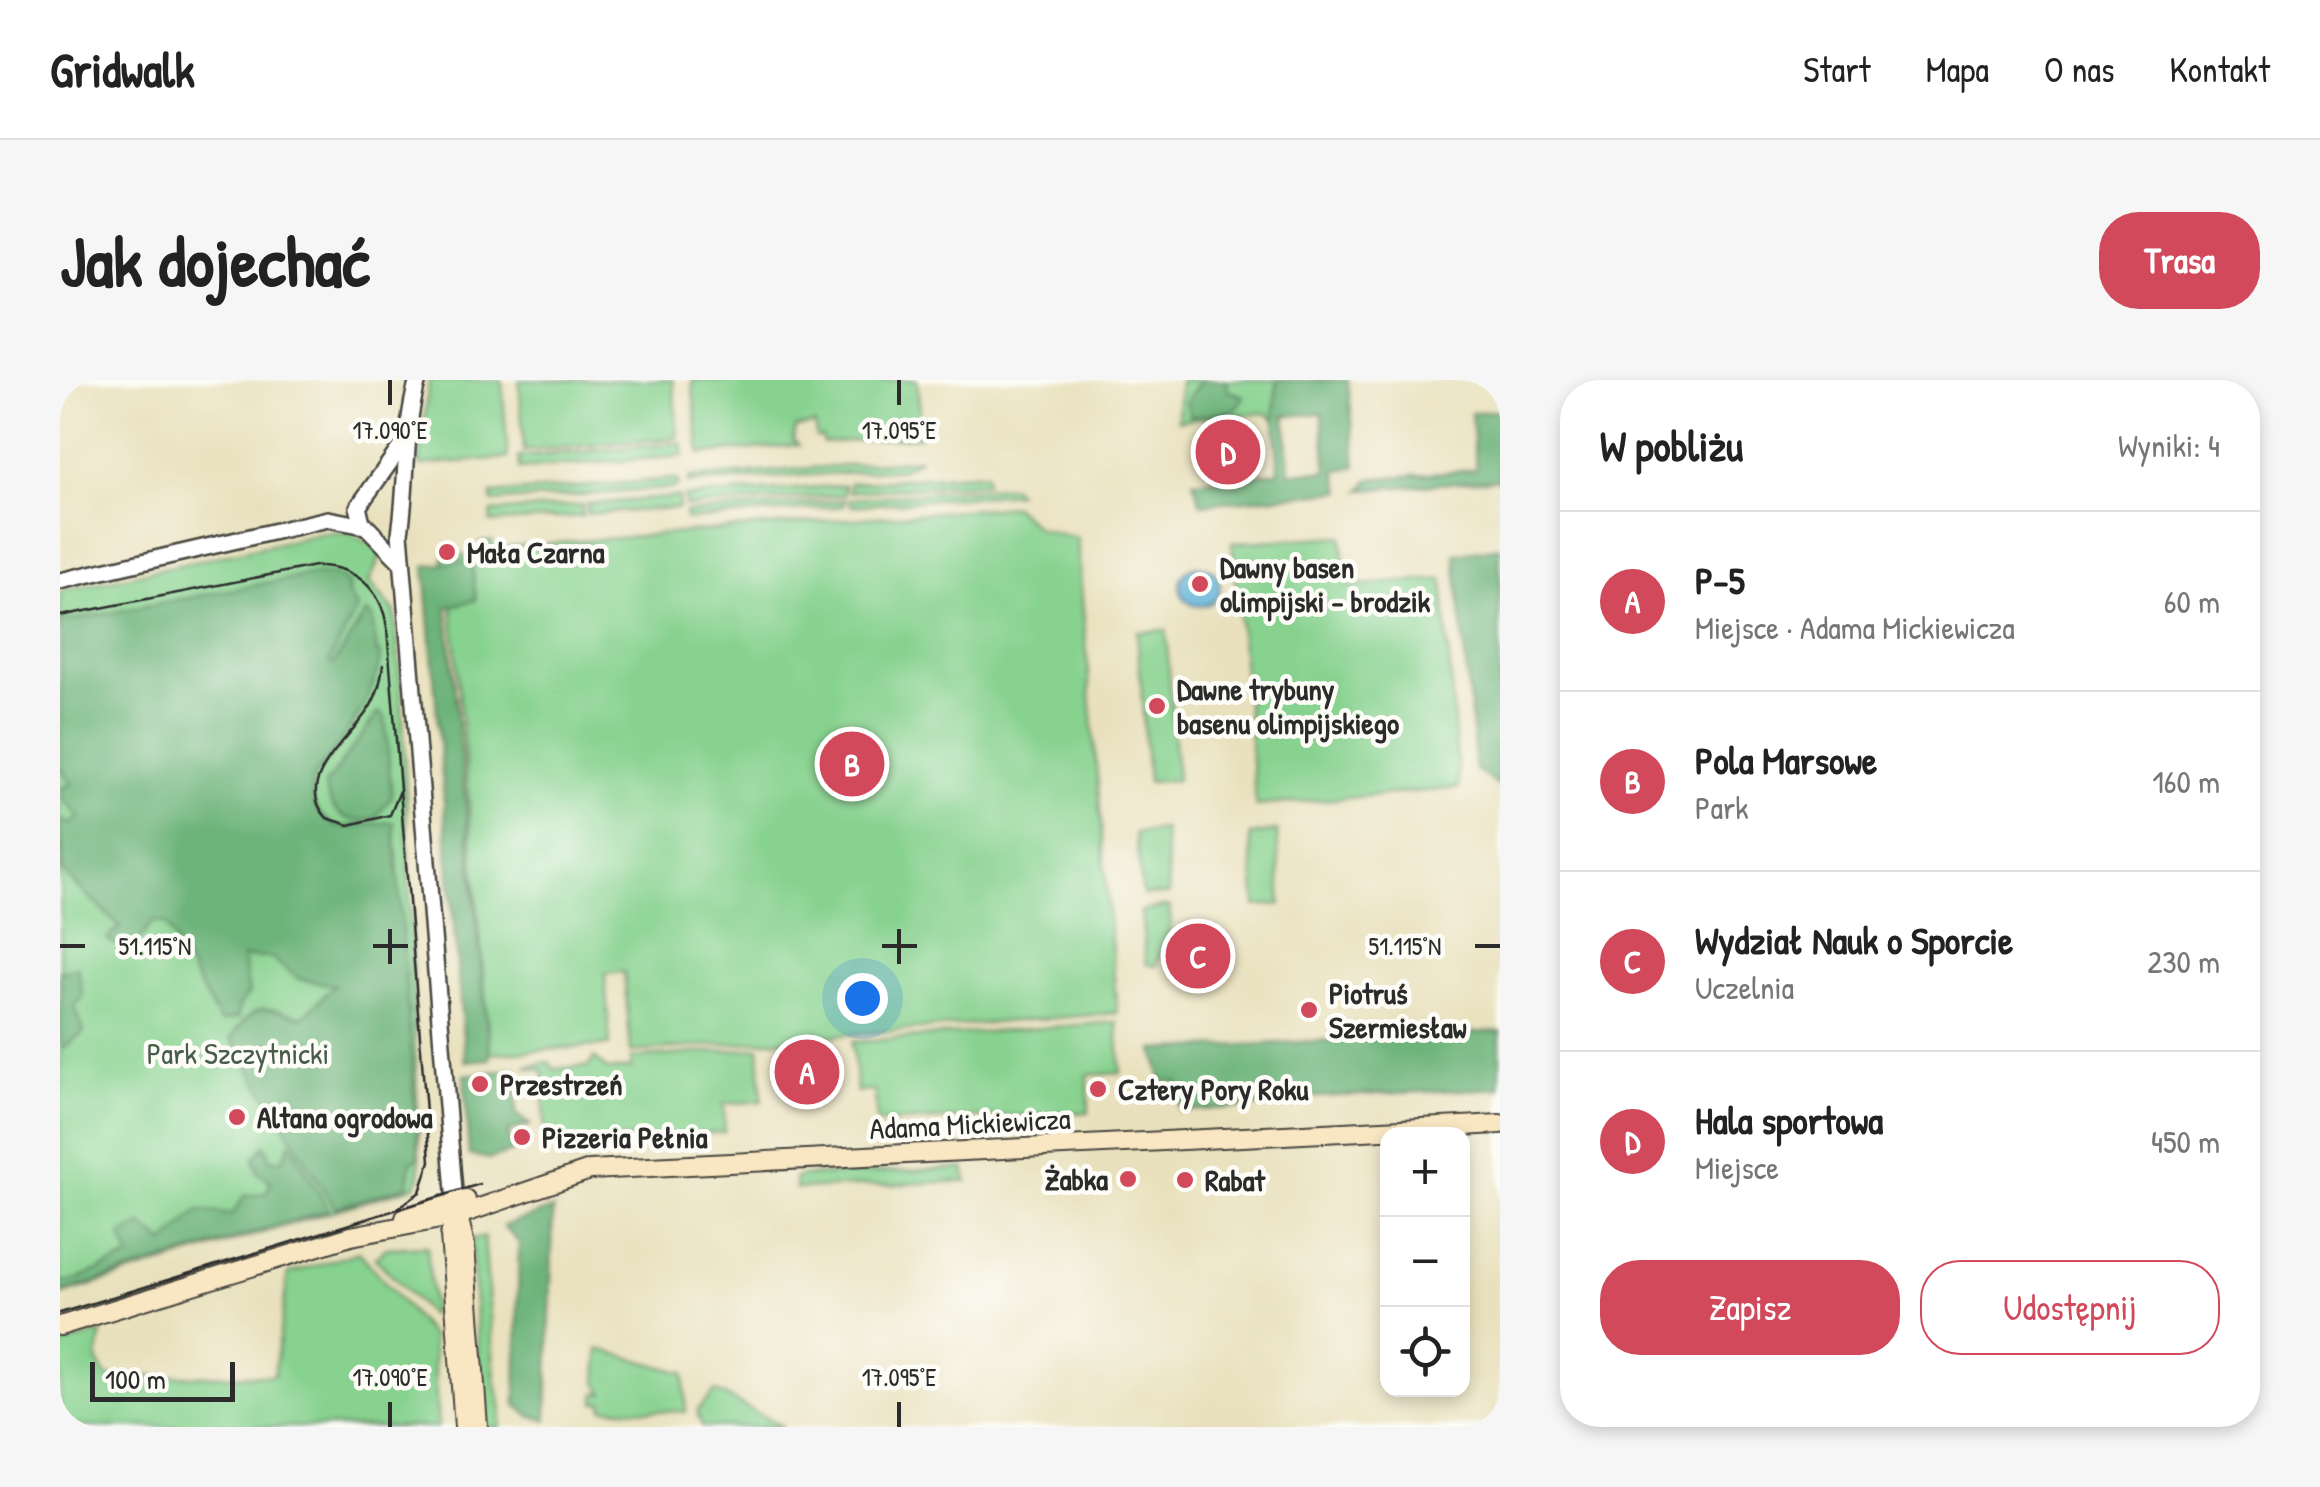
<!DOCTYPE html>
<html lang="pl">
<meta charset="utf-8">
<style>
:root{--surface:#fff;--page:#f6f6f6;--text:#222;--muted:#767676;--line:#e0e0e0;--accent:#d1495b}
body{margin:0;font-family:"Patrick Hand",sans-serif;background:var(--page);color:var(--text)}
.controls{position:absolute;right:30px;bottom:30px;display:grid;overflow:hidden;border-radius:20px;box-shadow:0 5px 15px #0003}
.controls button{width:90px;height:90px;display:grid;place-items:center;padding:0;border:0;border-bottom:2px solid var(--line);background:var(--surface);color:var(--text);font:50px sans-serif}
.scale{position:absolute;left:30px;bottom:25px;width:145px;box-sizing:border-box;padding-left:10px;border:5px solid #2b2b2b;border-top:0;font-size:28px;line-height:35px;white-space:nowrap;color:#2b2b2b;-webkit-text-stroke:8px #fdfcf7;paint-order:stroke}
.you{position:absolute;left:802px;top:618px;width:35px;height:35px;margin:-25px;border:8px solid #fff;border-radius:50%;background:#1a73e8;box-shadow:0 0 0 15px #1a73e833}
.badge{display:grid;place-items:center;width:65px;height:65px;border-radius:50%;background:var(--accent);color:#fff;font-size:32px;font-weight:700}
.pin{position:absolute;translate:-50% -50%;border:5px solid #fff;box-shadow:0 2px 10px #0006}
.list{margin:0;padding:0;list-style:none}
h2{display:flex;justify-content:space-between;align-items:center;height:130px;margin:0;padding:0 40px;font-size:42px}
h2 small{font-size:32px;font-weight:400;color:var(--muted)}
.list li{display:grid;grid-template-columns:65px 1fr auto;gap:30px;align-items:center;box-sizing:border-box;height:180px;padding:0 40px;border-top:2px solid var(--line)}
.list b{display:block;font-size:38px;white-space:nowrap}
.list p{margin:0;font-size:32px;white-space:nowrap;color:var(--muted)}
.list em{font-size:32px;font-style:normal;color:var(--muted)}
.actions{display:flex;gap:20px;padding:30px 40px}
.actions a{flex:1;padding:22px 0;border:2px solid var(--accent);border-radius:40px;text-align:center;font-size:35px;color:var(--accent)}
.actions .main{background:var(--accent);color:#fff}
.icon{flex:none;width:55px;height:55px;fill:none;stroke:currentColor;stroke-width:2;stroke-linecap:round;stroke-linejoin:round}
.map{position:relative;flex:none;width:1440px;height:1047px;overflow:hidden;border-radius:40px}
header{display:flex;align-items:center;gap:60px;box-sizing:border-box;height:140px;padding:0 50px;background:var(--surface);border-bottom:2px solid var(--line)}
header strong{font-size:48px}
nav{display:flex;gap:55px;margin-inline-start:auto;font-size:35px}
.intro{display:flex;align-items:center;justify-content:space-between;box-sizing:border-box;height:240px;padding:0 60px}
h1{margin:0;font-size:70px}
.button{padding:25px 45px;border-radius:40px;background:var(--accent);color:#fff;font-size:35px;font-weight:700}
main{display:flex;gap:60px;padding:0 60px}
aside{flex:1;background:var(--surface);border-radius:40px;box-shadow:0 5px 15px #0003}
.map>svg:first-child{display:block}
.green{fill:#87d28f;stroke:#597e5d;stroke-width:2.5}
.forest{fill:#6db47a;stroke:#4c7052;stroke-width:2.5;fill-rule:evenodd}
.water{fill:#5cb0d7;stroke:#446e81;stroke-width:2.5}
.lines{fill:none;stroke-linecap:round;stroke-linejoin:round}
.tertiary-casing{stroke:#484641;stroke-width:20}
.secondary-casing{stroke:#484641;stroke-width:22}
.tertiary{stroke:#fff;stroke-width:15}
.secondary{stroke:#f9e7c3;stroke-width:18}
.tram{stroke:#2b2b2b;stroke-width:2.5}
.ticks{fill:none;stroke:#2b2b2b;stroke-width:4}
.poi-dot{fill:#d1495b;stroke:#fdfcf7;stroke-width:4}
.labels{text-anchor:middle;dominant-baseline:central;stroke-width:9;stroke-linejoin:round;paint-order:stroke}
.poi-label{font-size:30px;font-weight:bold;fill:#2b2b2b;stroke:#fdfcf7;text-anchor:start}
.park-label{font-size:30px;fill:#475d49;stroke:#fdfcf7}
.street-label{font-size:30px;fill:#2b2b2b;stroke:#fdfcf7}
.ticks-label{font-size:25px;text-anchor:middle;fill:#2b2b2b;stroke:#fdfcf7;stroke-width:9;stroke-linejoin:round;paint-order:stroke}
</style>
<header>
<strong>Gridwalk</strong>
<nav><a>Start</a><a>Mapa</a><a>O nas</a><a>Kontakt</a></nav>
</header>
<div class="intro"><h1>Jak dojechać</h1><a class="button">Trasa</a></div>
<main>
<div class="map">
<svg width="1440" height="1047" viewBox="0 0 1440 1047">
<rect width="100%" height="100%" fill="#fdfcf7"/>
<filter id="ink" filterUnits="userSpaceOnUse"><feTurbulence type="fractalNoise" baseFrequency=".01" numOctaves="2"/><feDisplacementMap in="SourceGraphic" scale="20" xChannelSelector="R" yChannelSelector="G"/><feConvolveMatrix kernelMatrix="1 2 1 2 8 2 1 2 1" color-interpolation-filters="sRGB"/></filter>
<filter id="wash" filterUnits="userSpaceOnUse"><feTurbulence type="fractalNoise" baseFrequency=".0048" numOctaves="4" result="noise"/><feDisplacementMap in="SourceGraphic" scale="40" xChannelSelector="R" yChannelSelector="G"/><feGaussianBlur stdDeviation="2.25" result="paint"/><feColorMatrix in="noise" values="0 0 0 0 0 0 0 0 0 0 0 0 0 0 0 0 0 1.4 0 .05"/><feComposite in="paint" operator="in"/></filter>
<g filter="url(#wash)">
<rect width="100%" height="100%" fill="#e9e1bd"/>
<g class="green">
<polygon points="369,0 442,0 448,78 359,85"/>
<polygon points="459,0 613,0 618,58 464,71"/>
<polygon points="632,0 857,0 862,56 763,63 762,57 756,58 755,44 736,47 733,60 739,65 640,74"/>
<polygon points="1120,0 1217,0 1214,39 1205,33 1118,40"/>
<polygon points="622,63 624,76 460,89 459,77"/>
<polygon points="860,79 843,89 628,103 630,98"/>
<polygon points="925,93 926,103 789,112 790,103"/>
<polygon points="614,99 619,104 615,108 432,122 432,114"/>
<polygon points="785,105 784,115 626,127 624,117"/>
<polygon points="951,106 958,113 791,126 789,119"/>
<polygon points="619,117 619,128 527,134 527,124"/>
<polygon points="785,120 784,126 626,140 625,133"/>
<polygon points="522,125 522,136 431,143 432,132"/>
<polygon points="954,126 977,148 1017,158 1057,633 571,672 564,592 545,594 550,665 430,674 391,216 386,210 383,177 420,174 420,162 432,161 434,168"/>
<polygon points="287,152 323,171 309,202 335,232 343,336 360,797 355,806 0,915 0,211 264,153"/>
<polygon points="1282,156 1286,206 1383,199 1399,408 1196,426 1172,163"/>
<polygon points="1106,250 1117,400 1088,402 1077,252"/>
<polygon points="1104,450 1109,514 1083,515 1075,453"/>
<polygon points="1217,451 1221,524 1196,526 1190,455"/>
<polygon points="1109,526 1111,545 1096,586 1086,584 1081,531"/>
<polygon points="1057,642 1061,693 1028,695 1029,732 817,743 815,711 797,712 792,662"/>
<polygon points="699,668 702,721 664,724 665,752 485,765 483,690 465,687 489,682 494,689 529,686 534,678 548,690 571,688 572,678"/>
<polygon points="904,788 907,801 736,809 735,798 740,796"/>
<polygon points="424,857 435,999 442,1028 440,1047 423,1047 411,859"/>
<polygon points="367,866 373,932 370,935 315,878 326,868"/>
<polygon points="299,872 372,957 378,1047 0,1047 0,966 42,952 37,980 47,997 214,995 228,894"/>
<polygon points="539,969 624,993 626,1032 543,1028 543,1022 535,1022 536,1013 544,1013 537,1002"/>
<polygon points="655,1011 723,1047 642,1047 637,1031"/>
</g>
<g class="forest">
<polygon points="1141,0 1166,0 1168,11 1184,16 1174,31 1130,36 1126,21"/>
<path d="M1217,0H1288L1296,86L1276,91L1282,111L1141,124L1133,101L1219,92L1214,33ZM1262,33L1267,91L1230,93L1225,36Z"/>
<polygon points="1440,30 1440,99 1301,110 1311,99 1416,89 1411,33"/>
<polygon points="1440,167 1440,407 1416,390 1395,174"/>
<polygon points="412,180 416,220 387,227 430,679 405,681 365,186"/>
<path d="M255,194L275,195L288,203V214L297,228L269,283L273,285L306,233L312,237L317,273L321,274C313,325 284,357 253,398C249,421 256,437 278,447L334,442L359,777L351,782L348,806L275,828L171,658C196,621 204,626 243,637L275,605L239,599L211,578L183,577L189,613L179,626L178,638L160,642L105,544L93,541L80,560L56,565L47,559L60,547L2,491C5,473 0,459 0,440L9,444L19,437L0,417V409L11,404L0,387V242Z"/>
<path d="M319,332L325,338L332,417L316,437C288,447 270,433 265,405Z"/>
<polygon points="18,587 23,617 15,627 24,652 0,670 0,592"/>
<polygon points="1440,651 1440,708 1215,719 1208,726 1120,731 1118,702 1102,702 1094,670"/>
<polygon points="457,689 456,734 470,745 448,752 454,771 430,779 409,775 404,695"/>
<polygon points="230,763 269,830 0,913 0,902 16,900 70,877 61,855 82,845 105,863 139,830 172,835 184,816 206,813 211,802 198,792 194,778 205,765 211,780 223,779"/>
<polygon points="493,829 487,1040 470,1036 456,1025 459,863 443,846"/>
</g>
<circle class="water" cx="1140" cy="206" r="20"/>
</g>
<g filter="url(#ink)">
<g class="lines">
<defs>
<g id="tertiary">
<path d="M358,0C343,50 348,103 340,153L395,823"/>
<polyline points="342,183 302,142 298,127 345,61"/>
<polyline points="0,201 268,139 305,146"/>
</g>
<g id="secondary">
<polyline points="395,823 405,865 418,1047"/>
<polyline points="396,836 390,855 404,1047"/>
<polyline points="345,838 406,820"/>
<polyline points="0,946 291,856 396,836 530,790 1440,744"/>
</g>
</defs>
<use href="#tertiary" class="tertiary-casing"/>
<use href="#secondary" class="secondary-casing"/>
<use href="#tertiary" class="tertiary"/>
<use href="#secondary" class="secondary"/>
<g class="tram">
<path d="M0,236L255,186C295,185 322,209 327,248L370,781L360,812L338,828"/>
<path d="M323,285C321,301 317,317 308,330C288,361 232,401 267,438L289,445L330,435L340,411"/>
<polyline points="0,933 420,804"/>
</g>
</g>
</g>
<path class="ticks" d="M330,0V25M839,0V25M330,549V584M839,549V584M0,566H25M313,566H348M822,566H857M1415,566H1440M330,1022V1047M839,1022V1047"/>
<g class="poi-dot">
<circle cx="387" cy="172" r="10"/>
<circle cx="1140" cy="204" r="10"/>
<circle cx="1097" cy="326" r="10"/>
<circle cx="1249" cy="630" r="10"/>
<circle cx="420" cy="704" r="10"/>
<circle cx="1038" cy="709" r="10"/>
<circle cx="177" cy="737" r="10"/>
<circle cx="462" cy="757" r="10"/>
<circle cx="1068" cy="799" r="10"/>
<circle cx="1125" cy="800" r="10"/>
</g>
<g class="labels">
<g class="poi-label">
<text x="407" y="172">Mała Czarna</text>
<text x="1160" y="187">Dawny basen<tspan x="1160" dy="34">olimpijski - brodzik</tspan></text>
<text x="1117" y="309">Dawne trybuny<tspan x="1117" dy="34">basenu olimpijskiego</tspan></text>
<text x="1269" y="613">Piotruś<tspan x="1269" dy="34">Szermiesław</tspan></text>
<text x="440" y="704">Przestrzeń</text>
<text x="1058" y="709">Cztery Pory Roku</text>
<text x="197" y="737">Altana ogrodowa</text>
<text x="482" y="757">Pizzeria Pełnia</text>
<text x="1048" y="799" text-anchor="end">Żabka</text>
<text x="1145" y="800">Rabat</text>
</g>
<g class="park-label">
<text x="178" y="673">Park Szczytnicki</text>
</g>
<g class="street-label">
<text transform="translate(910 743) rotate(-3)">Adama Mickiewicza</text>
</g>
</g>
<g class="ticks-label">
<text x="330" y="59">17.090°E</text>
<text x="839" y="59">17.095°E</text>
<text x="95" y="575">51.115°N</text>
<text x="1345" y="575">51.115°N</text>
<text x="330" y="1006">17.090°E</text>
<text x="839" y="1006">17.095°E</text>
</g>
</svg>
<div class="controls">
<button>+</button>
<button>−</button>
<button><svg class="icon" aria-label="locate" viewBox="0 0 24 24"><circle cx="12" cy="12" r="6"/><path d="M12 2v4M12 18v4M2 12h4M18 12h4"/></svg></button>
</div>
<div class="scale">100 m</div>
<div class="you"></div>
<div class="pin badge" style="left:747px;top:692px">A</div>
<div class="pin badge" style="left:792px;top:384px">B</div>
<div class="pin badge" style="left:1138px;top:576px">C</div>
<div class="pin badge" style="left:1168px;top:72px">D</div>
</div>
<aside>
<h2>W pobliżu<small>Wyniki: 4</small></h2>
<ul class="list">
<li><span class="badge">A</span><div><b>P-5</b><p>Miejsce · Adama Mickiewicza</p></div><em>60 m</em></li>
<li><span class="badge">B</span><div><b>Pola Marsowe</b><p>Park</p></div><em>160 m</em></li>
<li><span class="badge">C</span><div><b>Wydział Nauk o Sporcie</b><p>Uczelnia</p></div><em>230 m</em></li>
<li><span class="badge">D</span><div><b>Hala sportowa</b><p>Miejsce</p></div><em>450 m</em></li>
</ul>
<div class="actions"><a class="main">Zapisz</a><a>Udostępnij</a></div>
</aside>
</main>
